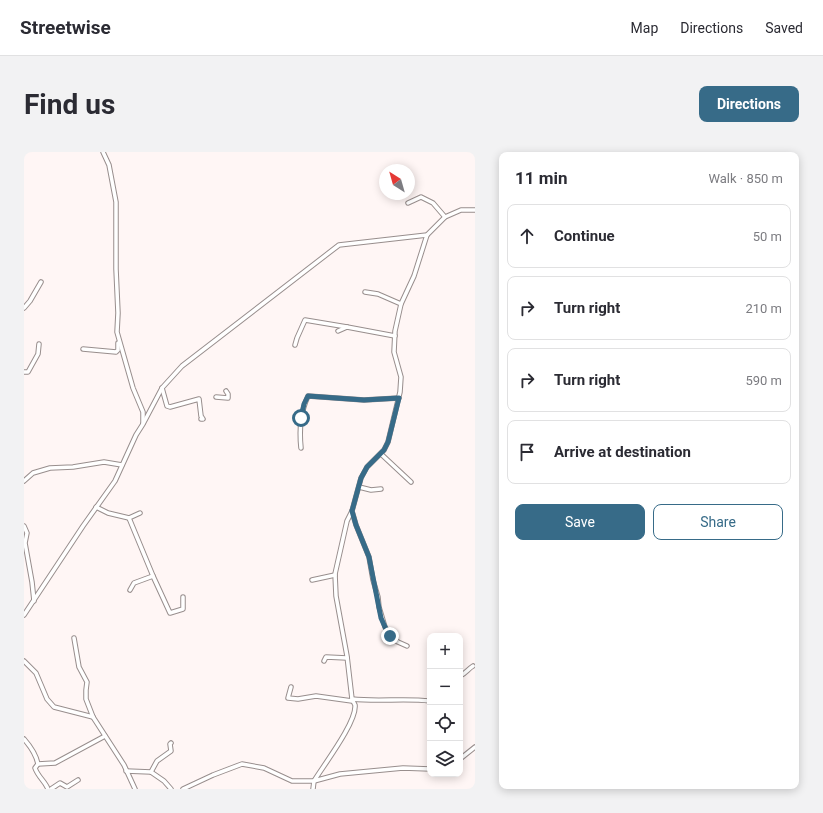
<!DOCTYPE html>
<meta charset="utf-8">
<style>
:root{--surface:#fff;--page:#f2f2f3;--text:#2b2b33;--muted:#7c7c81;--line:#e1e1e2;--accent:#376b88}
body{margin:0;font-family:Roboto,sans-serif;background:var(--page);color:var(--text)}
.controls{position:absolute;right:12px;bottom:12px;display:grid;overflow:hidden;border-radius:8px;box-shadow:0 2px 10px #0003}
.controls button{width:36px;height:36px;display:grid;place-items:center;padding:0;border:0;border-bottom:1px solid var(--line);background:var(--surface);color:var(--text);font:20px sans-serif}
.compass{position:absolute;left:355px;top:12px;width:36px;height:36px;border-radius:50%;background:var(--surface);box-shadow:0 2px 10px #0003;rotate:323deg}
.stop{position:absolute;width:12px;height:12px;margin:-9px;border:3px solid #376b88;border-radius:50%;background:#fff}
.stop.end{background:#376b88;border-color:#fff;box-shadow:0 1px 4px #0008}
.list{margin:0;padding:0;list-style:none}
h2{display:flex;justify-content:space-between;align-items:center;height:52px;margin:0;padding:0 16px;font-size:17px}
h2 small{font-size:13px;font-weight:400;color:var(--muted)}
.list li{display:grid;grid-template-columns:26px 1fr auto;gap:12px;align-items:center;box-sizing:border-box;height:64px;margin:0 8px 8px;padding:0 8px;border:1px solid var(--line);border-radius:8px}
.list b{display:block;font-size:15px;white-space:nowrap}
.list em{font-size:13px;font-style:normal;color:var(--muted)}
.actions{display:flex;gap:8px;padding:12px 16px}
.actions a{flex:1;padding:9px 0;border:1px solid var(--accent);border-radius:8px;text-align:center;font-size:14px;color:var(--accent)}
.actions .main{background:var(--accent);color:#fff}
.icon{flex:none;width:22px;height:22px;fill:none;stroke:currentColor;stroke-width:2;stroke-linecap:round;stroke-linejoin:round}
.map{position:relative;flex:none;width:451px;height:637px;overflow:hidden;border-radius:8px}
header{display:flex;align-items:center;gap:24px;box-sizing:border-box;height:56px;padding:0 20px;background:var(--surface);border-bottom:1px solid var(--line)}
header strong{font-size:19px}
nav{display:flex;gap:22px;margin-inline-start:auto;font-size:14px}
.intro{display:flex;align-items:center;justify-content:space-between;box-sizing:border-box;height:96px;padding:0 24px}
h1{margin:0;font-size:28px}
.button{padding:10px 18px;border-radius:8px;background:var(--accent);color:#fff;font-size:14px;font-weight:700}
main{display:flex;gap:24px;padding:0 24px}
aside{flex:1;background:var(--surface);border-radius:8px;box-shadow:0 2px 10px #0003}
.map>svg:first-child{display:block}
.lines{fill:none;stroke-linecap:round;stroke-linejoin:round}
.minor-casing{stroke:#988e8d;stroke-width:5.5}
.minor{stroke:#fff;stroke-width:3.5}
.route{stroke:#376b88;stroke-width:5}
</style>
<header>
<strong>Streetwise</strong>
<nav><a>Map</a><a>Directions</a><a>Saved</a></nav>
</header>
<div class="intro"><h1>Find us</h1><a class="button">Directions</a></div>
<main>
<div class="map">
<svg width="451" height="637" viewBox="0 0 451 637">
<rect width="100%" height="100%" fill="#fff6f5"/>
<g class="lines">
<defs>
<g id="minor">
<polyline points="79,0 85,13 92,50 92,117 94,161 93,180 109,236 119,260 119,271"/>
<polyline points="384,51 397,45 409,51 421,65"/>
<path d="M403,83L390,124L377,152L371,179L370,200L377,225L376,240L364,290L360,298L343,315L337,326L328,359L323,369L311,422L312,444L323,504L328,547C329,549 330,551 331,553C333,570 299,614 290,629L316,622L379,616L406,617"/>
<polyline points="341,140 354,142 377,152"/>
<polyline points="0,156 6,149 17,130"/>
<polyline points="314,179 323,175 371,184"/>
<polyline points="271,193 273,186 281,168 323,175"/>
<polyline points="59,197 92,200 94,198 94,191"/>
<polyline points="0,220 4,220 14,202 15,192"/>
<polyline points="138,236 143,254 146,255 175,247 177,264 179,267 177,267"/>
<polyline points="192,245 204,246 204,242 202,239"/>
<path d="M277,296C275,277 276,261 284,244L340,248L375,246"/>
<polyline points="357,302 387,330"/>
<polyline points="0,329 9,321 26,316 49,315 80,310 98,313"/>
<polyline points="335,335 347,338 357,337"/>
<polyline points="72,355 84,361 105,366 116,361"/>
<polyline points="328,359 332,373 345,405 349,428 354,445 355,455 361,475 366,484 374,490 383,494"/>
<polyline points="105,366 129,424 146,461 159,457 159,445"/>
<polyline points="0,374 3,381 1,391 8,430 10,449"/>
<polyline points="288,428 311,423"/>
<polyline points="106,438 110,431 129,424"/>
<polyline points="0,463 59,374 91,329 112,283 119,272 138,236 158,214 315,93 403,83 421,65 437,58 451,58"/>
<polyline points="50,486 55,515 63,530 62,538 62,547 69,565 100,613 111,637"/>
<polyline points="0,509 12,521 23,547 30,555 69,565"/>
<polyline points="300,509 302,505 323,506"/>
<path d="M436,524C442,521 444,517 449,514"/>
<polyline points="267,535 264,546 274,547 292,544 328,549"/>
<path d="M328,547C354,550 380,546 406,549"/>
<path d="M0,587C7,595 12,602 14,612L11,616C14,625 21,629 24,637"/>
<polyline points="436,607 451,595"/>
<polyline points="14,612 31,611 81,584"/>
<polyline points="102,619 127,620 140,629 147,637"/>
<polyline points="127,620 133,609 147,599 146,592 147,591"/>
<polyline points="27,637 36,631 43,635 54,628"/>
<polyline points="159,637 189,623 218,612 240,616 268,629 290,629 289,637"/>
</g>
</defs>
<use href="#minor" class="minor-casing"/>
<use href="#minor" class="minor"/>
</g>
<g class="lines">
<polyline class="route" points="277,266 280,252 284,244 340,248 375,246 364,290 360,298 343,315 337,326 328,359 332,373 345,405 357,466 361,475 366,484"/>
</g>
</svg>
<div class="controls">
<button>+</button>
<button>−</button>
<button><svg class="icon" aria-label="locate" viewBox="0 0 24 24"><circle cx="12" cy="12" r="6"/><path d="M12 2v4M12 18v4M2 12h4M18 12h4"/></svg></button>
<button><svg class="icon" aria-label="layers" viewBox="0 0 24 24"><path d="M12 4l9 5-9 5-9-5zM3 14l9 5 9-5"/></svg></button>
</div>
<svg class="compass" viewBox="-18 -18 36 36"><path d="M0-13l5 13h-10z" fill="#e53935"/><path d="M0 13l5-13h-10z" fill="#7c7c81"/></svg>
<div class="stop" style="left:277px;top:266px"></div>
<div class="stop end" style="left:366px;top:484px"></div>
</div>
<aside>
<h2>11 min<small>Walk · 850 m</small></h2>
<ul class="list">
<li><svg class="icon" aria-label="ahead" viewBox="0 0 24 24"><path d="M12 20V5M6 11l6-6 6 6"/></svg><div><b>Continue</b></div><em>50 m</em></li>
<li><svg class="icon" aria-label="right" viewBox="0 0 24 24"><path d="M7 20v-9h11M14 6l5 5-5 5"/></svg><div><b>Turn right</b></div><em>210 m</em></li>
<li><svg class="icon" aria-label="right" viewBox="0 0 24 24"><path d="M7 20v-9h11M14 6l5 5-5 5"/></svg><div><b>Turn right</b></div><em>590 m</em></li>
<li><svg class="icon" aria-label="arrive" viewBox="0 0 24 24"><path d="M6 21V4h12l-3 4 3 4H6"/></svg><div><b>Arrive at destination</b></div></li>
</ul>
<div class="actions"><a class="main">Save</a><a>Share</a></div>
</aside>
</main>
